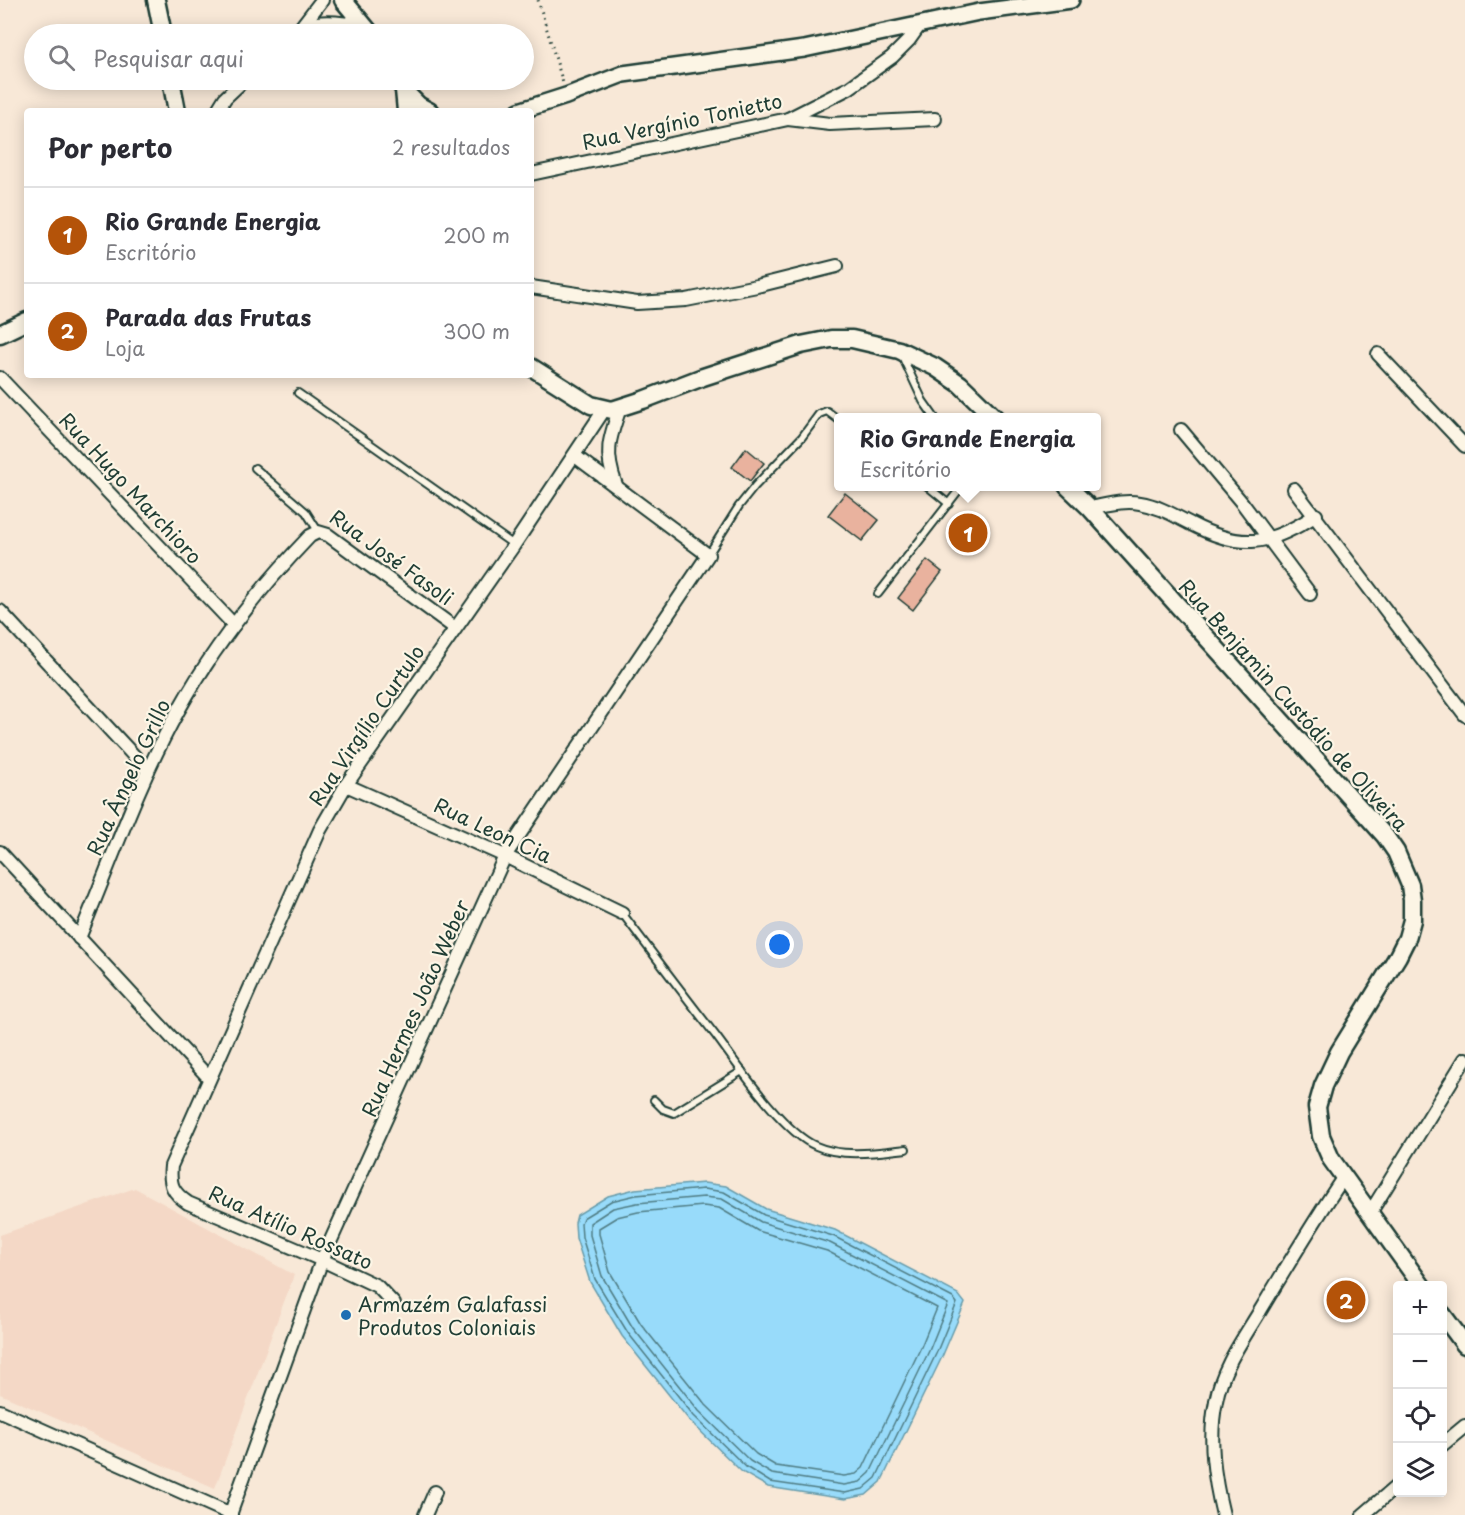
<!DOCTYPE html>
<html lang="pt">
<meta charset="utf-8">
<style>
:root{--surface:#fff;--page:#f7f7f7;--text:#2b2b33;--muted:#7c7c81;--line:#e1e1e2;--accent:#b45309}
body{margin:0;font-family:"Playpen Sans",sans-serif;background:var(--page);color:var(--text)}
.controls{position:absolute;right:18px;bottom:18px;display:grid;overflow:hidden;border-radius:6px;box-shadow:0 3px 15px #0003}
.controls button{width:54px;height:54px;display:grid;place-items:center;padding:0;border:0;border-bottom:2px solid var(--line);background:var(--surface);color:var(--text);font:30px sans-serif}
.you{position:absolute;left:780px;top:945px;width:21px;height:21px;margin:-15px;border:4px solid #fff;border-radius:50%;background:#1a73e8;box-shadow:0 0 0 9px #1a73e833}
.badge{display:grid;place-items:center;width:39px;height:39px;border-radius:50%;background:var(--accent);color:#fff;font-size:20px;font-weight:700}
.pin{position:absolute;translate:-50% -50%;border:3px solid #fff;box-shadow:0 2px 6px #0006}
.popup{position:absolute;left:834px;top:413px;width:267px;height:78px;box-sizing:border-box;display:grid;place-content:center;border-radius:6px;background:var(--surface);filter:drop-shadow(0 2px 4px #0005);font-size:20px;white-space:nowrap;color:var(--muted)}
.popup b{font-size:22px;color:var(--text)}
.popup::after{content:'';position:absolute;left:50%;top:100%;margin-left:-12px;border:12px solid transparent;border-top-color:var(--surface)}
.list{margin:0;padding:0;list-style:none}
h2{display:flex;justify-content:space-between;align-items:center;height:78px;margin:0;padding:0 24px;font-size:26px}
h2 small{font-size:20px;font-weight:400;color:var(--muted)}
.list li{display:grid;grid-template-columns:39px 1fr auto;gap:18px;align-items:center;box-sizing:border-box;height:96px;padding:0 24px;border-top:2px solid var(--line)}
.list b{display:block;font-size:22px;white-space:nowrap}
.list p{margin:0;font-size:20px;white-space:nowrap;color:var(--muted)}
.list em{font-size:20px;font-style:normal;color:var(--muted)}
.icon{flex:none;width:33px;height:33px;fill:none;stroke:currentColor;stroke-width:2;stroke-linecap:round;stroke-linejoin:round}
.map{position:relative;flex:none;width:1465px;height:1515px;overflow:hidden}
.search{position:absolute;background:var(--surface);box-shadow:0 3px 15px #0003;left:24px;top:24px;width:510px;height:66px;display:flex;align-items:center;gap:15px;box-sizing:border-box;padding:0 21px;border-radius:33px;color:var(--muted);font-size:22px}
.panel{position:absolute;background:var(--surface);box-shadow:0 3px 15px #0003;left:24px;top:108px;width:510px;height:270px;border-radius:6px}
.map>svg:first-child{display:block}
.built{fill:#f4d8c6}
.water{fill:#98dbfa;stroke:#689cab;stroke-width:1.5}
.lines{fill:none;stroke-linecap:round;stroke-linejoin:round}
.shore{stroke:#4f7c83;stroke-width:1.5}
.building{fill:#e9b29e;stroke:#1f3d34;stroke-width:1.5}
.service-casing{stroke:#1f3d34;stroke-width:10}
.minor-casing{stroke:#1f3d34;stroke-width:16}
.tertiary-casing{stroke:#1f3d34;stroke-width:20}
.secondary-casing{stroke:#1f3d34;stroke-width:21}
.path{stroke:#1f3d34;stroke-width:3;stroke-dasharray:1.5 4.5;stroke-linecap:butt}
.service{stroke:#fcf5e5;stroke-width:6}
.minor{stroke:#fcf5e5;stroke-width:12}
.tertiary{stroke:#fcf5e5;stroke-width:15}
.secondary{stroke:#fcf5e5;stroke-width:16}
.poi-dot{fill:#1f6fb2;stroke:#fcf5e5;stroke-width:2}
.labels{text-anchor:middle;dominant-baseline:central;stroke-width:4.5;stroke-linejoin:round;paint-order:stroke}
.street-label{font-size:20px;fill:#1f3d34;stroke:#fcf5e5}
.poi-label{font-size:20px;fill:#1f3d34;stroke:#fcf5e5;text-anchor:start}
</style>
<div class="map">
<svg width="1465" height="1515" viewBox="0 0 1465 1515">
<rect width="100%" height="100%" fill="#f8e8d7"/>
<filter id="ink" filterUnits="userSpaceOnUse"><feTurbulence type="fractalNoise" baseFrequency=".0167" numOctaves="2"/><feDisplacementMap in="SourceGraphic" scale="12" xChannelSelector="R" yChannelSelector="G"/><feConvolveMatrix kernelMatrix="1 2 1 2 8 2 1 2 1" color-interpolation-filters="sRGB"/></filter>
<g filter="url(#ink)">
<polygon class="built" points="135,1188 294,1275 215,1488 0,1394 0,1235"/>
<polygon class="water" points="704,1183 726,1186 766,1209 835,1230 958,1294 965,1303 942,1357 881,1482 866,1495 845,1499 768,1487 742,1472 689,1420 622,1336 590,1282 576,1238 575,1223 577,1215 608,1196 635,1189"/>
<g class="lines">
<g class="shore">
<polygon points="704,1189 724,1192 764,1215 833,1236 953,1298 957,1303 936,1354 876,1478 863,1489 845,1493 770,1482 746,1467 694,1416 628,1333 595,1279 582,1237 581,1223 583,1218 611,1201 636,1195"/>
<polygon points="704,1197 722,1199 761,1222 830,1243 948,1304 929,1351 870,1473 860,1482 844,1485 772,1474 750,1461 699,1411 633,1328 602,1276 590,1235 590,1223 613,1208 637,1203"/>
<polygon points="703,1206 719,1208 758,1231 827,1251 937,1308 921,1347 863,1468 856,1474 844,1476 776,1466 756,1454 706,1405 641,1324 610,1272 599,1234 599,1228 617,1217 638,1212"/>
</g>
</g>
<g class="building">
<polygon points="746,448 764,463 750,481 732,467"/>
<polygon points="845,493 879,520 862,541 828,515"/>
<polygon points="927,560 942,572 913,610 898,598"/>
</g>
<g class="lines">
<defs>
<g id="service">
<polyline points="902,356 923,401 935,418"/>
<polyline points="298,393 514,545"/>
<polyline points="255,468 306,512 318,531"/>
<polyline points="927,486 949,504"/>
<polyline points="708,555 739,506 755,486 802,437 819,414 827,411 839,420"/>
<polyline points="878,594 962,486"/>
<path d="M622,913C653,954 684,995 716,1036C739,1067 783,1132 816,1146C842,1158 879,1152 906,1149"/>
<polyline points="654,1100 663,1109 674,1113 742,1071"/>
</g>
<g id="minor">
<polyline points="302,26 322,0"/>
<path d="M292,34C312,17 341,22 365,27"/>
<polyline points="217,111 225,98 244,80"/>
<polyline points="788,119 830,124 935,119"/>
<polyline points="531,174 788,119 849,88 892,57 909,40 919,26"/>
<polyline points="531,287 637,303 686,300 757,286 837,266"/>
<polyline points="1378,354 1465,446"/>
<polyline points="0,378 234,625"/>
<polyline points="1181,430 1243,504 1310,594"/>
<path d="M616,485C604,453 609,439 620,408"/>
<polyline points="1294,489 1465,715"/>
<path d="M1090,508C1107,505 1123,500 1140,503C1159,506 1175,516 1191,524C1241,550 1269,546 1316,515"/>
<polyline points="0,611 148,771"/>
<polyline points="346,785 505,856 622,913"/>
<polyline points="0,852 209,1078"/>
<path d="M79,938C111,862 138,783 178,711C212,649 261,587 310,536L318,532L328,535L455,628"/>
<polyline points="1370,1213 1465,1059"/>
<path d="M394,1304L377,1286L322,1260L188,1203C173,1193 169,1185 171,1166L320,830L346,785L514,545L604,410"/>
<polyline points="0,1411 231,1514"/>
<polyline points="1442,1445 1465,1426"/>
<polyline points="230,1515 322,1260 505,856 708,555 575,456"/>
<polyline points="425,1515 435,1492"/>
<path d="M1223,1515C1214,1478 1208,1439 1216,1401C1222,1368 1243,1339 1260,1311C1287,1266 1314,1221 1343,1178"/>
<polyline points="1363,1515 1398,1485"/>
</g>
<g id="tertiary">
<polyline points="404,90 419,105 430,111"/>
<polyline points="519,111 566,96 623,74 804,49 979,12 1071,0"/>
</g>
<g id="secondary">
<polyline points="156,0 163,34"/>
<polyline points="343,0 371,34"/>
<polyline points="171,80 177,111"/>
<polyline points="399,80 404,90 406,111"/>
<polyline points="0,334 27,321"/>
<polyline points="531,367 591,405 612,410 643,400 703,377 801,345 831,339 852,339 899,350 935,367 960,384 995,418"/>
<polyline points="1067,486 1090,508 1385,836 1396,852 1410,885 1412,900 1412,920 1407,938 1398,956 1339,1052 1323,1086 1317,1107 1321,1136 1331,1159 1422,1286"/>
<polyline points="1442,1314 1465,1345"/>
</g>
</defs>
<use href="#service" class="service-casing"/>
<use href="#minor" class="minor-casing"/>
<use href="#tertiary" class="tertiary-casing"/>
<use href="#secondary" class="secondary-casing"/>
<polyline class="path" points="538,0 563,83"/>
<use href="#service" class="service"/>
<use href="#minor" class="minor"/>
<use href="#tertiary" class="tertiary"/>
<use href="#secondary" class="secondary"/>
</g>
</g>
<circle class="poi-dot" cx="346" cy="1315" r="6"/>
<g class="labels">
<g class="street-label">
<text transform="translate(682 121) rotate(-12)">Rua Vergínio Tonietto</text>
<text transform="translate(131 488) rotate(47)">Rua Hugo Marchioro</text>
<text transform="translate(392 557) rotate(36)">Rua José Fasoli</text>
<text transform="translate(1294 705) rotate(48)">Rua Benjamin Custódio de Oliveira</text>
<text transform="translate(366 725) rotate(-56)">Rua Virgílio Curtulo</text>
<text transform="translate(128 777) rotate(-65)">Rua Ângelo Grillo</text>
<text transform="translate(493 830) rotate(25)">Rua Leon Cia</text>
<text transform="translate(415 1008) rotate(-66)">Rua Hermes João Weber</text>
<text transform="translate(291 1227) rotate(24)">Rua Atílio Rossato</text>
</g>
<g class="poi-label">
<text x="358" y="1304">Armazém Galafassi<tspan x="358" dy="23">Produtos Coloniais</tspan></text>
</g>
</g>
</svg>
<div class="controls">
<button>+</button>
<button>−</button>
<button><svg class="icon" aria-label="locate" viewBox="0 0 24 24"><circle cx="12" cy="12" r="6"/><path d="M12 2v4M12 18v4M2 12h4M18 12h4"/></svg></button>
<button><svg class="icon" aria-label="layers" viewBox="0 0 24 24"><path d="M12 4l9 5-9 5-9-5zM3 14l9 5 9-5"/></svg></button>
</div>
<div class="you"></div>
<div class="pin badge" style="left:968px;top:533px">1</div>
<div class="popup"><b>Rio Grande Energia</b>Escritório</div>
<div class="pin badge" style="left:1346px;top:1300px">2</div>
<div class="search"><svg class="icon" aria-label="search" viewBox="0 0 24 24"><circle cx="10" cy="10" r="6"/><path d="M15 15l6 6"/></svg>Pesquisar aqui</div>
<section class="panel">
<h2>Por perto<small>2 resultados</small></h2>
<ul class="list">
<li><span class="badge">1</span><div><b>Rio Grande Energia</b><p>Escritório</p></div><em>200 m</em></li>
<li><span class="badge">2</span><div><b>Parada das Frutas</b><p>Loja</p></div><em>300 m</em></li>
</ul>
</section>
</div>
